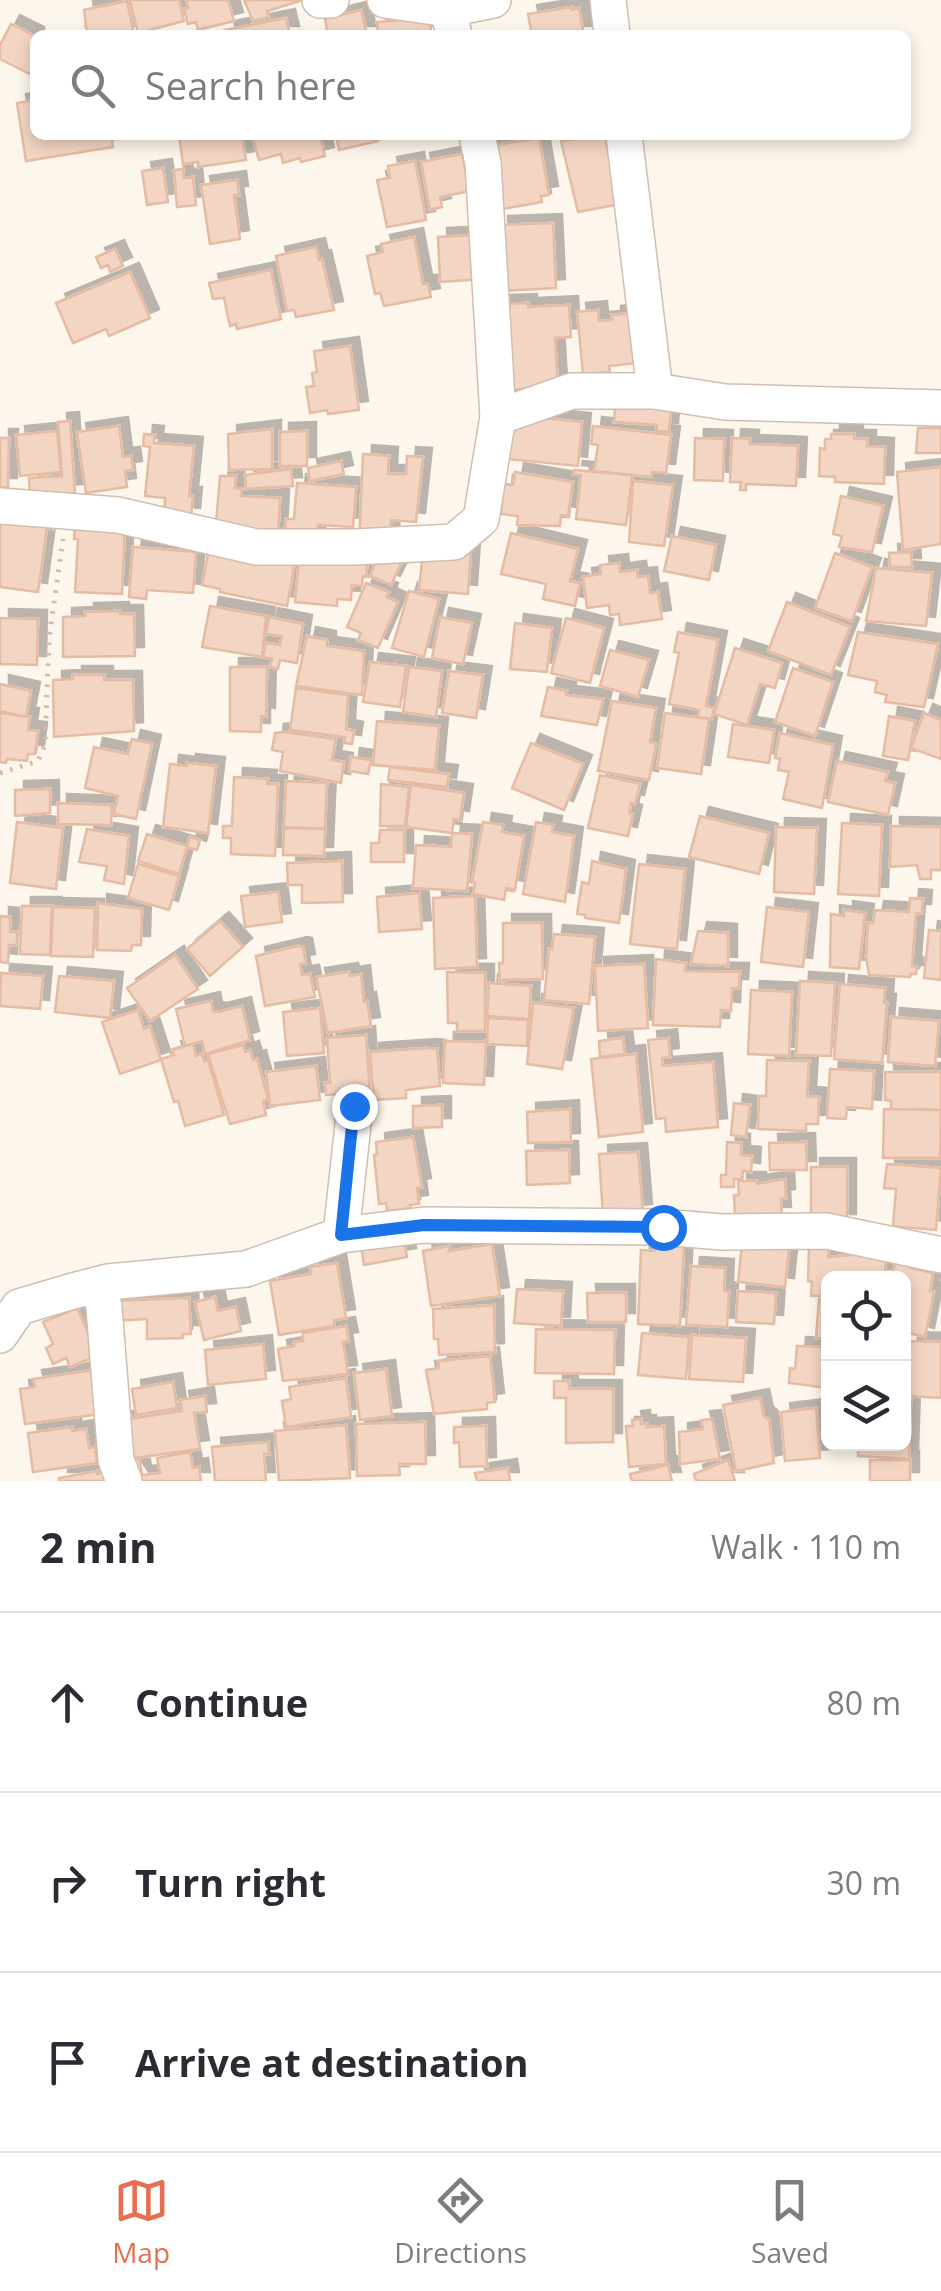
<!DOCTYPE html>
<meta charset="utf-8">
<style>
:root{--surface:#fff;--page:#f2f2f3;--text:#2b2b33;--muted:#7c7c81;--line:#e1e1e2;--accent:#e76f51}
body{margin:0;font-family:"Open Sans",sans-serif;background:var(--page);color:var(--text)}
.controls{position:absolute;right:30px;bottom:30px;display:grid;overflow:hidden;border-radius:15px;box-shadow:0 5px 15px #0003}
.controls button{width:90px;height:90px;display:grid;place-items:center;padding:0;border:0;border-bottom:2px solid var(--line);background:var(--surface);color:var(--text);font:50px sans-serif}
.stop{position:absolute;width:30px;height:30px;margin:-22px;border:8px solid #1a73e8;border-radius:50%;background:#fff}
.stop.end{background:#1a73e8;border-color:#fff;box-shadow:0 2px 10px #0008}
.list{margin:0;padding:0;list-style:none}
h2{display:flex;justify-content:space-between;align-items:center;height:130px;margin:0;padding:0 40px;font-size:42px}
h2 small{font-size:32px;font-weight:400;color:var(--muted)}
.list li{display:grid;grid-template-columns:65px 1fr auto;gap:30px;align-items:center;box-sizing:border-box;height:180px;padding:0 40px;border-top:2px solid var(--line)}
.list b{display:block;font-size:38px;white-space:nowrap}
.list em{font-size:32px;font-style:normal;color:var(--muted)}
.icon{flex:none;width:55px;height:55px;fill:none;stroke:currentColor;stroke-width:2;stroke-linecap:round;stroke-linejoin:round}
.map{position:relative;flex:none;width:941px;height:1481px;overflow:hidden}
.search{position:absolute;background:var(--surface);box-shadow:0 5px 15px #0003;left:30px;right:30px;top:30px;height:110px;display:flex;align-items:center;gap:25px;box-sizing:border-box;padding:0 35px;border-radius:15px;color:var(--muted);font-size:38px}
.sheet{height:670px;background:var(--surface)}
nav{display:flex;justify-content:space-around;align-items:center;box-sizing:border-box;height:140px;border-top:2px solid var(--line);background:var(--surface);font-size:28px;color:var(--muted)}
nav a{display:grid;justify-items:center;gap:5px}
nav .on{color:var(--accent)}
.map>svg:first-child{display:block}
.building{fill:#f3d5c3;stroke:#e6bba3;stroke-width:2.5;filter:url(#shadow)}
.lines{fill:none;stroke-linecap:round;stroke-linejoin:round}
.minor-casing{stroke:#d1beb0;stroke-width:38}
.path{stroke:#d9b8a5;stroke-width:5;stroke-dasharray:2.5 8;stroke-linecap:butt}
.minor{stroke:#fff;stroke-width:35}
.route{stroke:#1a73e8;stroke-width:12}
</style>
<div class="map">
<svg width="941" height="1481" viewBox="0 0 941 1481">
<defs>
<filter id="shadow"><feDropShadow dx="9" dy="-9" stdDeviation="0" flood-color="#0004"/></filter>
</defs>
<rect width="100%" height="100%" fill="#fdf6ec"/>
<g class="building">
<polygon points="130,0 179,0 184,21 138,33"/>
<polygon points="186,0 228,0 234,21 198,30 196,22 188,24 184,9 188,8"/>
<polygon points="244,0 303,0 267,11 269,17 253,21"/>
<polygon points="127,1 134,35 75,35 87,33 84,10"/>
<polygon points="572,7 572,10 579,8 584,35 532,35 528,14"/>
<polygon points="361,10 367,35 328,35 325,19"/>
<polygon points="286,18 290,35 226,35 225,30"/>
<polygon points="430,18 431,35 378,35 377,22"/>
<polygon points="11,24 35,36 34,76 0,59 0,45"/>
<polygon points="35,100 35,135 111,135 113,147 26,161 17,103"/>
<polygon points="179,135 242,135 246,160 198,167 198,162 183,164"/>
<polygon points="252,135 320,135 325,156 301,162 300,158 283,163 281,154 259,160"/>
<polygon points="336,135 377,135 378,141 339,150"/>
<polygon points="605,135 610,164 625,203 578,212 561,141"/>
<polygon points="539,138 549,195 541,196 542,202 502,209 485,147"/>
<polygon points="462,154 470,191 440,197 442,207 430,210 421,162"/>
<polygon points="415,161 426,220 387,227 377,180 390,178 388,166"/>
<polygon points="163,168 168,202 147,205 142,171"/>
<polygon points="183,169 184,178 193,177 196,205 177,207 174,170"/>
<polygon points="237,180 239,195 234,195 240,239 210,244 201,185"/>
<polygon points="553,223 556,288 502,291 499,225"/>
<polygon points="480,235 483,279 440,282 438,237"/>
<polygon points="414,237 423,284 428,284 431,297 384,306 380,293 375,294 367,256 383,252 381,244"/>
<polygon points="316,247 319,260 322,259 334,310 296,317 294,310 287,311 276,256"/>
<polygon points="115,249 123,266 110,272 108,265 101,268 96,257"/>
<polygon points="271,270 281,319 237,329 236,324 230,326 224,298 213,299 209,283"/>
<polygon points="130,272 150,318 109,336 106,329 73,343 56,303"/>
<polygon points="528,303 528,307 569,305 571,337 555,338 558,387 505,390 500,304"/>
<polygon points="598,310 599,321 612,320 612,315 633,313 637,363 609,366 610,372 583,374 577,312"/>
<polygon points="350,346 359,410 328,414 327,410 310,413 306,387 314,386 312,373 317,372 314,351"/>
<polygon points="642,406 671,408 669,432 657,431 657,425 614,422 615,407 642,409"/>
<polygon points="512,415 582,422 578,466 507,459"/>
<polygon points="70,421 75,493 30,495 29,478 62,476 58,422"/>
<polygon points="119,426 123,457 131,456 133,470 125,471 127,487 86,493 77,432"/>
<polygon points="593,426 671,435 666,473 652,472 651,477 594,471 598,445 591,444"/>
<polygon points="918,428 941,428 941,453 916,453"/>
<polygon points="272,429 272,469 229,470 228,434"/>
<polygon points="57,431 61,472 20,476 16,435"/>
<polygon points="307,431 307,466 280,466 280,432"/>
<polygon points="144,434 155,435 154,443 194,446 189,496 193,496 191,517 164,515 165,498 145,496 150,447 143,446"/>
<polygon points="831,434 854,434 854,439 867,439 867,446 885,447 884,484 835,482 835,477 819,476 820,448 825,449 825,439 831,439"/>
<polygon points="0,438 9,438 8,487 0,487"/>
<polygon points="695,438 724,439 723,481 694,480"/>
<polygon points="732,438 750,439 750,444 798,446 796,486 746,484 746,490 740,490 741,482 730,482"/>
<polygon points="363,454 389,456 388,474 406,474 407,456 423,457 416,522 391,520 390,539 359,543"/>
<polygon points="341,461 344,474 310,481 308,468"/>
<polygon points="941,467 941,544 903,550 897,472"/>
<polygon points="291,469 293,486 246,489 245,475"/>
<polygon points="574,470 632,475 626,525 576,519 581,475 573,474"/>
<polygon points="515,472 573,482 568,516 561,515 560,526 517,525 518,516 501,514 504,484 513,485"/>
<polygon points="220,476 236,476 235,488 242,489 241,496 280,498 278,538 215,535"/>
<polygon points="633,481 673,485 664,546 629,542"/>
<polygon points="297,483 356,487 353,527 318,525 316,539 284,536 286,519 294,519"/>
<polygon points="841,496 883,506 872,552 839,547 842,536 833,534"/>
<polygon points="55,515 53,529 47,528 38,592 0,587 0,521"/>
<polygon points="75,521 125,523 122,594 75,592 78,539 74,539"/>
<polygon points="511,533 578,549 570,581 580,583 575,606 543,599 546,584 501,574"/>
<polygon points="672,536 716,545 709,580 664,571"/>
<polygon points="133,547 196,552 193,593 147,590 146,599 129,597"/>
<polygon points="209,549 296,556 287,606 220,592 220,589 202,585"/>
<polygon points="423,550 471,550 468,594 419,590"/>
<polygon points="911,552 912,567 890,567 889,553"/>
<polygon points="835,553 872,567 852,621 815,608"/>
<polygon points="379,554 401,564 391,585 370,576"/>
<polygon points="368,558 366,577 363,576 362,586 352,585 351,600 337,599 337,606 295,602 299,561"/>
<polygon points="619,563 620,572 637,570 638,577 648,576 650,593 658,592 662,619 620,625 619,614 610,615 609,605 587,608 583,577 601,574 600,565"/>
<polygon points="876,568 932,573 926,626 866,621"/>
<polygon points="366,583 389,592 387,597 398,602 378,648 358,640 361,633 347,627"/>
<polygon points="409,591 439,599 424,657 392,648"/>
<polygon points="787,602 850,627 831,675 768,651"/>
<polygon points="210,606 266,616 262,657 202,647"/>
<polygon points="120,611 120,614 134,614 135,656 63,657 63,617 85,616 85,612"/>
<polygon points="269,617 303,624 297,663 280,660 278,669 270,667 272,659 263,657 266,643 280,645 282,636 266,634"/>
<polygon points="440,617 472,623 463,664 432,658"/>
<polygon points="0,618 38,619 37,665 0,664"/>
<polygon points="566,618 604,628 590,683 551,673"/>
<polygon points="515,623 552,628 547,672 510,669"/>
<polygon points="678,632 718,640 706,706 714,708 712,719 698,717 699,710 669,704 679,653 674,652"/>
<polygon points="858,632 938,644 924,707 885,702 887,695 875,692 877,681 848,675"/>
<polygon points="307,636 327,640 327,646 364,651 362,695 296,686"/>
<polygon points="735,648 782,663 775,688 760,684 747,725 714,714"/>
<polygon points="610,650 649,660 638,697 600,686"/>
<polygon points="370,662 406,666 400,707 363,702"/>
<polygon points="230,667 267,667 266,717 261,716 261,732 230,731"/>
<polygon points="409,667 442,671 436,717 403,712"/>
<polygon points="793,668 833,682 815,736 775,722"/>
<polygon points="449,671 483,675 476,718 442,713"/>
<polygon points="73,675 104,675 104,680 133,680 134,731 54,737 53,680 73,679"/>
<polygon points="0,684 31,691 26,717 0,711"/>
<polygon points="548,687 567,691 566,695 603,699 597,725 541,716"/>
<polygon points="296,688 348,695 346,729 354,731 352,744 344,743 345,737 290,730"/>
<polygon points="612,701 656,708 650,742 656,744 649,780 598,771"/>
<polygon points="0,713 30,717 28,730 38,731 35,754 28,754 27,761 7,759 6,763 0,762"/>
<polygon points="665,713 709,719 701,774 657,768"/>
<polygon points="924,713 941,720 941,759 911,748"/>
<polygon points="889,716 915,721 908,760 883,756"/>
<polygon points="377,721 439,726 435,770 373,765"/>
<polygon points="733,724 774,730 769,763 728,757"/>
<polygon points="284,732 336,739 332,760 344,762 341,783 280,771 283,752 272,750 275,733"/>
<polygon points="780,733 833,745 822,808 783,799 789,772 778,770 780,759 775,758"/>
<polygon points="132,739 152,744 136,819 114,814 118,796 85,788 94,747 128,754"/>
<polygon points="531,743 583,764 564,810 512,788"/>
<polygon points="351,757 371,760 368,774 349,771"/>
<polygon points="837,761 888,772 885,781 895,783 888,815 828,802"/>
<polygon points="187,763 216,766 208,833 163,827 170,764 187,766"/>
<polygon points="390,767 449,774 447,787 388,780"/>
<polygon points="600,775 640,784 635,804 631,803 629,813 633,814 628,836 588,828"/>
<polygon points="234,777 268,779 267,784 278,784 275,856 231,854 231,838 223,838 223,826 232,826"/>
<polygon points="286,781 327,783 325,829 284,827"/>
<polygon points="381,784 409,787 405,826 380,826"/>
<polygon points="411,785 464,793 460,820 454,819 452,833 406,827"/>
<polygon points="50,789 50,813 15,816 15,790"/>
<polygon points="58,803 112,805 111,825 58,824"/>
<polygon points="700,816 769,833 759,874 689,857"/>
<polygon points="17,822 63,828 56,889 10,883"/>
<polygon points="483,822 503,825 502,832 524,836 515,890 506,888 504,900 473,894 475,883 472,883"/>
<polygon points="536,822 553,825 552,832 574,836 565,902 523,894"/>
<polygon points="842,823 882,825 879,896 838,894"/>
<polygon points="891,826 941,827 941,870 931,870 931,879 920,879 917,865 890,867"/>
<polygon points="776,827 817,828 814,894 774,892"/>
<polygon points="284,828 325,829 324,856 283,855"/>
<polygon points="87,829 129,836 124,884 104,880 107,866 79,862"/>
<polygon points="380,830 404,830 404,862 371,862 371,843 379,843"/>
<polygon points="452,833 472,834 467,891 413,888 416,845 451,847"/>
<polygon points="147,834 187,846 190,837 200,840 197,850 187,847 179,874 138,861"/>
<polygon points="342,861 343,902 302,903 302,885 288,885 287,863"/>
<polygon points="592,861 626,869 619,923 585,918 585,915 577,914 582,882 589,884"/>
<polygon points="138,864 179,876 169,910 128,898"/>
<polygon points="639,864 685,869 677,949 630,944"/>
<polygon points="278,892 282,922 245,927 241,896"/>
<polygon points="419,893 422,929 379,932 377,897"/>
<polygon points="475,896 477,967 435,969 433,898"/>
<polygon points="910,898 923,899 922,913 916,913 912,966 917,967 916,974 911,974 910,977 869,975 866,957 868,923 873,923 875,910 909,912"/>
<polygon points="98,903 142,909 141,945 132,945 131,951 97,950"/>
<polygon points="22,906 52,906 50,955 20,954"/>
<polygon points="53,907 95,908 93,957 51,956"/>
<polygon points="767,907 809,912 803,967 761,962"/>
<polygon points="844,910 865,913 859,969 830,967 831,914 844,916"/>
<polygon points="0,916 10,917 10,932 17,932 17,945 9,945 8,963 0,962"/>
<polygon points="220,921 243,947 210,976 187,949"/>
<polygon points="503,923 542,923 543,979 500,980 499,963 503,963"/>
<polygon points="929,930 941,931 941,980 924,978"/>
<polygon points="698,931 728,933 728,966 691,964"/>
<polygon points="554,934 595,937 589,1004 544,1000 549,949 552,949"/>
<polygon points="298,946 303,947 306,963 300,964 302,975 310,974 315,997 265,1006 256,956"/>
<polygon points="175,955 198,989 150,1021 127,988"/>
<polygon points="656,959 686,963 685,971 740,972 739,988 732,988 731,1011 721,1010 720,1027 653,1025"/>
<polygon points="644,964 648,1028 598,1031 595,966"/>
<polygon points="349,972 350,976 361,974 364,1002 367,1001 371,1026 328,1033 316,977"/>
<polygon points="447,972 485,973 485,1031 457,1031 457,1023 448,1023"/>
<polygon points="1,973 43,976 40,1009 0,1006"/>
<polygon points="59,976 114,981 110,1018 55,1012"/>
<polygon points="800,981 835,983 831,1056 796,1055"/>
<polygon points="489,983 531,986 529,1019 487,1016"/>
<polygon points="840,984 885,988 884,1003 887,1003 882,1063 834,1059"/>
<polygon points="751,990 792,992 789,1056 748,1054"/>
<polygon points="211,1001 213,1011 218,1012 242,1006 250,1040 205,1054 202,1041 185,1046 176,1009"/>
<polygon points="533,1003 574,1008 562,1069 527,1064"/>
<polygon points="320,1008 324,1053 287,1056 283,1012"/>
<polygon points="138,1010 144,1029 150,1026 161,1060 120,1074 102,1022"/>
<polygon points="891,1017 939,1021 935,1066 888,1062"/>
<polygon points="488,1018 528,1020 527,1046 487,1044"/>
<polygon points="366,1035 370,1092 326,1095 325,1083 330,1083 327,1038"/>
<polygon points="623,1038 625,1054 600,1057 599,1041"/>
<polygon points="668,1038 670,1057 662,1058 663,1066 713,1062 718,1127 666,1132 665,1118 656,1119 648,1040"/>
<polygon points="445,1041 486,1042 484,1085 443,1083"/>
<polygon points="193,1044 196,1056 202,1054 204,1061 208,1060 224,1115 185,1126 178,1101 174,1102 161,1059 174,1055 172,1050"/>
<polygon points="243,1045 245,1052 250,1050 253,1060 257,1059 268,1099 263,1101 266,1115 230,1124 208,1054"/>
<polygon points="427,1048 437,1049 440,1086 406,1090 406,1098 374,1100 370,1052"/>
<polygon points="636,1054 643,1132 599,1137 591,1059"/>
<polygon points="767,1060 809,1061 807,1096 819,1097 818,1124 806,1124 806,1131 758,1129 759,1096 766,1096"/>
<polygon points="316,1066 320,1100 270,1106 266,1072"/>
<polygon points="830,1069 874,1071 872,1109 847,1107 846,1119 827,1118"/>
<polygon points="885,1072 941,1072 941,1110 891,1109 891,1101 885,1100"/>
<polygon points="734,1103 750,1105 746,1137 731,1135"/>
<polygon points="442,1105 442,1127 413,1128 413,1106"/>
<polygon points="570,1109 571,1142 528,1143 527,1112"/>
<polygon points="884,1109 941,1110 940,1158 883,1158"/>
<polygon points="413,1137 422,1187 417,1188 419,1204 410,1205 411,1208 387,1211 386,1203 379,1204 374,1155 377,1154 376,1142"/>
<polygon points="727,1142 741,1143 741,1155 752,1156 751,1172 743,1171 742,1179 734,1179 734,1187 721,1187 721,1175 726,1175"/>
<polygon points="806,1142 807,1170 770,1170 769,1143"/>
<polygon points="569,1150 570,1183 527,1185 526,1151"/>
<polygon points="638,1152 643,1213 603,1217 599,1154"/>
<polygon points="887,1164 941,1168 936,1230 893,1226 896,1189 884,1188"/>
<rect x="811" y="1167" width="36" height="56"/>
<polygon points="785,1179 786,1198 781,1199 782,1216 735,1215 734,1195 739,1195 738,1181 757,1181 757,1184"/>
<polygon points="403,1237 407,1257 364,1265 361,1245"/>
<polygon points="656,1243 684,1244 680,1326 638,1324 641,1250 655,1251"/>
<polygon points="492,1244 500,1296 431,1306 423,1251 449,1246 449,1251"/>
<polygon points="742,1244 789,1249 785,1287 738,1282"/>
<polygon points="809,1247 829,1248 828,1257 886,1252 885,1278 828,1278 828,1296 811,1296 812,1282 808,1281"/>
<polygon points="897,1260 911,1264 910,1268 933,1273 930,1291 934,1292 925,1337 904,1332 904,1278 890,1278"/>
<polygon points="337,1263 346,1318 334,1320 334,1326 279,1335 270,1281 311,1274 310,1267"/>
<polygon points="691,1266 725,1268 724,1291 729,1292 727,1327 686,1325"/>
<polygon points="517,1289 563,1291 561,1326 514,1323"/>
<polygon points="738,1291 776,1293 774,1324 736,1322"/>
<polygon points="587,1293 626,1293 626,1322 588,1322"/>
<polygon points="215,1297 218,1311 236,1307 241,1331 204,1340 195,1302"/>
<polygon points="189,1298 191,1334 183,1334 183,1338 147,1339 147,1319 114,1321 113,1301"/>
<polygon points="819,1299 828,1300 828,1342 828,1339 816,1338"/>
<polygon points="494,1305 495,1352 439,1355 438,1339 434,1339 433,1309"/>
<polygon points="77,1308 98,1355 70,1367 66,1358 53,1364 46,1348 53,1344 43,1322"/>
<polygon points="346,1326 349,1341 343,1342 348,1374 283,1381 278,1349 294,1346 294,1342 303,1341 303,1333"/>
<polygon points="536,1329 615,1330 614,1374 535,1373"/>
<polygon points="642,1333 689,1337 686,1379 638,1375"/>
<polygon points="692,1335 746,1338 743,1382 689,1379"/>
<polygon points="909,1341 941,1342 941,1398 907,1396"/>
<polygon points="263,1344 266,1379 208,1385 205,1350"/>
<polygon points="797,1346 828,1347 828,1388 789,1383 790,1368 795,1369"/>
<polygon points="490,1356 495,1402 487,1403 487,1409 434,1414 426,1370 439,1368 438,1361"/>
<polygon points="386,1369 392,1416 360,1420 354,1373"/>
<polygon points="94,1370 101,1414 25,1424 20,1389 35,1387 33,1379"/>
<polygon points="346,1378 351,1417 286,1427 282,1401 291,1399 289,1387"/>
<polygon points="554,1381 569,1381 569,1389 613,1389 613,1442 566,1443 566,1398 554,1398"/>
<polygon points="173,1382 177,1408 136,1415 132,1389"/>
<polygon points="205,1396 207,1412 194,1413 200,1449 134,1458 123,1420 182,1411 180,1400"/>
<polygon points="760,1398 764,1416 769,1420 774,1463 736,1471 723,1405"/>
<polygon points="904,1400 911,1400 909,1459 858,1456 858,1444 904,1444"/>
<polygon points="816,1408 820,1458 785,1461 781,1412"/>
<polygon points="641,1419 641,1424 647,1424 647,1427 664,1426 666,1464 629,1467 626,1426 633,1426 632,1420"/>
<polygon points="712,1419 720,1459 680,1464 679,1432 703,1429 701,1420"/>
<polygon points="425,1422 426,1464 399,1464 400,1475 357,1476 356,1424"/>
<polygon points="346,1425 350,1478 279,1481 275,1431"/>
<polygon points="486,1426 487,1466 460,1467 459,1442 454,1443 454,1427"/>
<polygon points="72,1427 72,1431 86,1429 89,1448 95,1447 97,1463 33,1472 28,1433"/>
<polygon points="268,1442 269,1454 264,1454 266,1481 215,1481 212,1447"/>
<polygon points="190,1452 193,1468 199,1467 201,1481 140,1481 126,1460 139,1458 142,1475 160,1473 157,1458"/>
<polygon points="728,1460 735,1481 696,1481 694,1474"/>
<rect x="870" y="1460" width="40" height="21"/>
<polygon points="668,1465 672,1481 632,1481 630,1474"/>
<polygon points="508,1468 510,1481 477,1481 475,1473"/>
<polygon points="97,1471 97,1474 112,1471 113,1481 59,1481 59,1478"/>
</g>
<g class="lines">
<defs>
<g id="minor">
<polyline points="320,0 331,0"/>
<polyline points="385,0 448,9"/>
<polyline points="608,0 612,35"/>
<polyline points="454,35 448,9 493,0"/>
<polyline points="624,135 655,391"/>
<polyline points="498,417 572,391 655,391 725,402 941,408"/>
<polyline points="0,506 118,515 256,547 355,547 454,542 481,519 498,417 483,163 477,135"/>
<polyline points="341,1235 355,1106"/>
<polyline points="99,1287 104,1307 116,1460 124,1481"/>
<polyline points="0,1335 19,1307 73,1291 108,1282 246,1269 341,1235 424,1225 663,1227 722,1232 827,1231 941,1255"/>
</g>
</defs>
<use href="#minor" class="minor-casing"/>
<polyline class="path" points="0,773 38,761 45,745 49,638 63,539"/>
<use href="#minor" class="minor"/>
</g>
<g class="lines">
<polyline class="route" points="354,1106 341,1235 424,1225 663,1227"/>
</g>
</svg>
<div class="controls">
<button><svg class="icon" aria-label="locate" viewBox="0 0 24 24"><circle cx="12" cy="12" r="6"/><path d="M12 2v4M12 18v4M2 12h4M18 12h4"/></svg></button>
<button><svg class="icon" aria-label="layers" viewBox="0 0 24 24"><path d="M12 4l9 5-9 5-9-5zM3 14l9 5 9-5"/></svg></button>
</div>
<div class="stop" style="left:663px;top:1227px"></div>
<div class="stop end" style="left:354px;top:1106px"></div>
<div class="search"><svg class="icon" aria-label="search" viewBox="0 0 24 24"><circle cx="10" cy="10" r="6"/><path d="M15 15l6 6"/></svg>Search here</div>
</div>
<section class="sheet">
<h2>2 min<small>Walk · 110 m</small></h2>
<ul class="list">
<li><svg class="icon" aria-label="ahead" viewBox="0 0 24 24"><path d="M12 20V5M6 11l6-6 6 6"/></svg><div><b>Continue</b></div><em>80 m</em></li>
<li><svg class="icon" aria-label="right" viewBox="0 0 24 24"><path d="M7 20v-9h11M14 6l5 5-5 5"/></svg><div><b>Turn right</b></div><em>30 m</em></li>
<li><svg class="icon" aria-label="arrive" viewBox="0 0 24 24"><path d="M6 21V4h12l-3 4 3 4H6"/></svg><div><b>Arrive at destination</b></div></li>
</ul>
</section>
<nav>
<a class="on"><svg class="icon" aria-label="map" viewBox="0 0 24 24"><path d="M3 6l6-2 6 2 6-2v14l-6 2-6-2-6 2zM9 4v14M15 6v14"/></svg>Map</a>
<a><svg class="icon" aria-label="directions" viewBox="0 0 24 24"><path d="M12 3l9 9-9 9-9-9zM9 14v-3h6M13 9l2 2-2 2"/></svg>Directions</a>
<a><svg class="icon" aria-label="saved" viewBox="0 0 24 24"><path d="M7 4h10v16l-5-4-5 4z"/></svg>Saved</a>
</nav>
